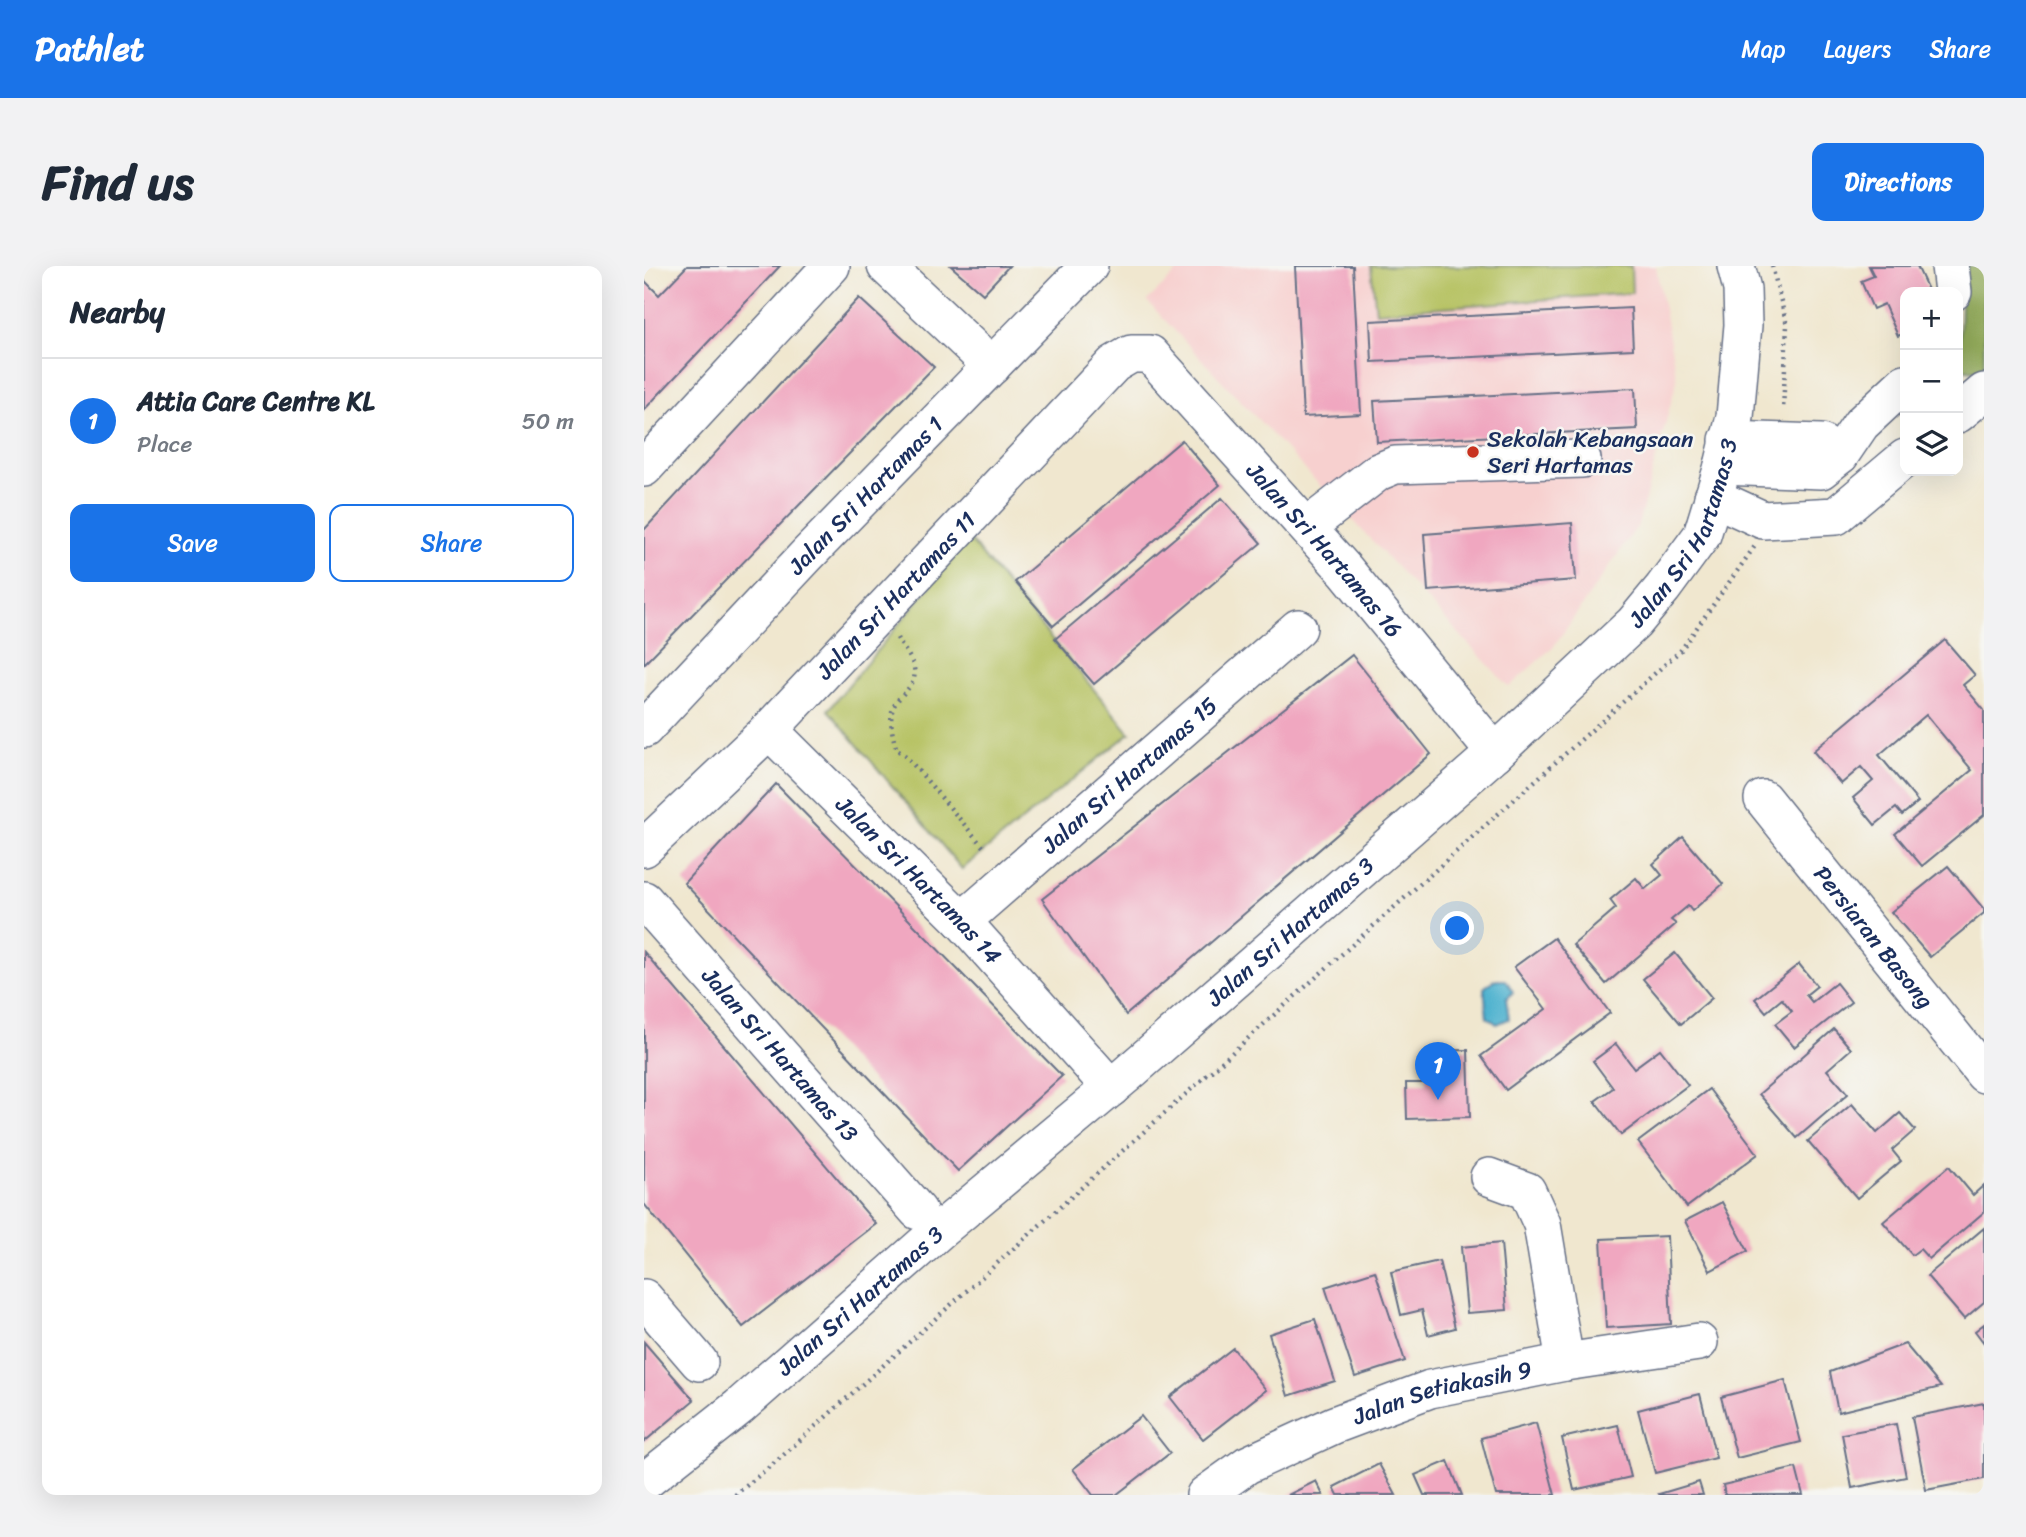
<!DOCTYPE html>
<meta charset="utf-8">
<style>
:root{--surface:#fff;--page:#f2f2f3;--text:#1f2937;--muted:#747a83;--line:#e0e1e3;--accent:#1a73e8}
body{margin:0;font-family:Sriracha,sans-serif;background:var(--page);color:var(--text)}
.controls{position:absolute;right:21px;top:21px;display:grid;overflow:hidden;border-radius:14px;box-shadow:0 7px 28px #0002}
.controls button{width:63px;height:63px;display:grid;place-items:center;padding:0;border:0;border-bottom:2px solid var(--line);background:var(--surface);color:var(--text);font:35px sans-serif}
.you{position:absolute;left:814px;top:663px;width:24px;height:24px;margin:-18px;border:5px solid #fff;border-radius:50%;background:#1a73e8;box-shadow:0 0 0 10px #1a73e833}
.badge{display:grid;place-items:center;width:46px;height:46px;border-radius:50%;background:var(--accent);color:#fff;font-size:23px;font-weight:700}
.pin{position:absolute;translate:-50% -58px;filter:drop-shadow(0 2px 4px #0008)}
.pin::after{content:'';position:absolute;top:37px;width:24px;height:21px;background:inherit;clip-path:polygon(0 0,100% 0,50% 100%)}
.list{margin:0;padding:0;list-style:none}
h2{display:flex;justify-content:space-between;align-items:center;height:91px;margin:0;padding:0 28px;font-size:30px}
h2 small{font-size:23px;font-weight:400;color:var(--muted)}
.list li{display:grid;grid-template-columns:46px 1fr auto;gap:21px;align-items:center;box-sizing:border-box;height:126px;padding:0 28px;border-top:2px solid var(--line)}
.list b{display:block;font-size:26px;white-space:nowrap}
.list p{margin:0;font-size:23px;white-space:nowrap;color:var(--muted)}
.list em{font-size:23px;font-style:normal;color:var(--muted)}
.actions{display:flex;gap:14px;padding:21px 28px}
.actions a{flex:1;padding:16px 0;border:2px solid var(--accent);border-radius:14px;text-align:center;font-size:24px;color:var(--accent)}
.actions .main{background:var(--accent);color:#fff}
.icon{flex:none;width:38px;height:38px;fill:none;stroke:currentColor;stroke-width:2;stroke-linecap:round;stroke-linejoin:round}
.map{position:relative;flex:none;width:1340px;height:1229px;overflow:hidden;border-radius:14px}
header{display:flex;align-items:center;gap:42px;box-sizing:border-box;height:98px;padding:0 35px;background:var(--accent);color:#fff}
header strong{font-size:33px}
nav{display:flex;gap:38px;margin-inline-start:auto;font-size:24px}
.intro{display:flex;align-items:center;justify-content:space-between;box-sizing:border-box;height:168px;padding:0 42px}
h1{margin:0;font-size:49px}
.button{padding:18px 32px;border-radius:14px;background:var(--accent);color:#fff;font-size:24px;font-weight:700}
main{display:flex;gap:42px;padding:0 42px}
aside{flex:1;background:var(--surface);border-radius:14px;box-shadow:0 7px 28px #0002}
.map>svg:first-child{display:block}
.built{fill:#f7d0cf}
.green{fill:#b7c365;stroke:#697962;stroke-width:2}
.forest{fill:#91a95a;stroke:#566c5c;stroke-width:2}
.water{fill:#50b2cf;stroke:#367096;stroke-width:2}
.building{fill:#f0a7c0}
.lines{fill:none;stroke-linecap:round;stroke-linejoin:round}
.minor-casing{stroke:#666f86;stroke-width:40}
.path{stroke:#666f86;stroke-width:4.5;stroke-dasharray:2 5;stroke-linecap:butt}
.minor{stroke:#fff;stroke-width:37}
.poi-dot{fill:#c8321e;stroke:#f6f6f2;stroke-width:2.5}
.labels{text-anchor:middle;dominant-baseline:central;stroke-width:5;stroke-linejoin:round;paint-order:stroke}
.poi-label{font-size:23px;fill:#1b2f5e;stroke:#f6f6f2;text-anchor:start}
.street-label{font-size:23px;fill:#1b2f5e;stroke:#f6f6f2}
</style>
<header>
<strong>Pathlet</strong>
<nav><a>Map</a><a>Layers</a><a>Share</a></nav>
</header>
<div class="intro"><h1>Find us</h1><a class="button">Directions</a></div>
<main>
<aside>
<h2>Nearby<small></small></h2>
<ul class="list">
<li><span class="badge">1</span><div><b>Attia Care Centre KL</b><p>Place</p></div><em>50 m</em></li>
</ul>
<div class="actions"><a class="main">Save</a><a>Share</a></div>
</aside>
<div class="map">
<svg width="1340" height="1229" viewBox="0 0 1340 1229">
<rect width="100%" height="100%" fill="#f6f6f2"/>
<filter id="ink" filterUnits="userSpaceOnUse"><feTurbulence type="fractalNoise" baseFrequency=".0143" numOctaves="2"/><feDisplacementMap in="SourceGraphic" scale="14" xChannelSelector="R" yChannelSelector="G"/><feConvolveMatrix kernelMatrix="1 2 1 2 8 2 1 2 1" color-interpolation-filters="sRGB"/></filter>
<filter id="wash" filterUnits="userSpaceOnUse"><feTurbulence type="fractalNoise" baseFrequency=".00686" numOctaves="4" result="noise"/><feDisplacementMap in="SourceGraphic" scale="28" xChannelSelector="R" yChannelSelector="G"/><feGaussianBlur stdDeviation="1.57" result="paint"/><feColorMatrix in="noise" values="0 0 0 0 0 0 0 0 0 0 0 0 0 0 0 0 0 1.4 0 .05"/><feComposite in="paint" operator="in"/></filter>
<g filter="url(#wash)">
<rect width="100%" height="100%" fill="#f0e7cf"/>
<polygon class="built" points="539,0 1012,0 1033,114 994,259 910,380 865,421 503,35"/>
<g class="green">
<polygon points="727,0 987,0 988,27 732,46"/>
<polygon points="325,273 486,467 318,603 184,444"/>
</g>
<polygon class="forest" points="1318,0 1340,0 1340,106 1315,103"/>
<polygon class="water" points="850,714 862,714 869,726 862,733 865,753 853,758 843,751 840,722"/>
<g id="blocks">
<g class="building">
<polygon points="43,0 136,0 0,144 0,14 15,29"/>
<polygon points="307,0 365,0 339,28"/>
<polygon points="651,0 709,0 717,148 659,151"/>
<polygon points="1225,0 1273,0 1285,26 1261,26 1261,67 1254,70 1240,38 1229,43 1217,15 1230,10"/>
<polygon points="215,32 290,101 0,398 0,264"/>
<polygon points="987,42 989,83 728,96 726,55"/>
<polygon points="991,122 993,163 733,176 730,135"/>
<polygon points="538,174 576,219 409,360 371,316"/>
<polygon points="578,232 617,277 450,418 411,373"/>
<polygon points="928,257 932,314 784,325 780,268"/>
<polygon points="1301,374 1331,409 1319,419 1340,444 1340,549 1278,600 1251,568 1328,504 1282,449 1235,489 1274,536 1258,549 1252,542 1231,559 1209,532 1229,515 1217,501 1197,518 1169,485"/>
<polygon points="708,389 787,488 482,749 398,633"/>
<polygon points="132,518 418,810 314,905 40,617"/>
<polygon points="1039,571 1079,618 1048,645 1044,640 1027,654 1032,658 962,718 929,679 972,642 966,634 992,612 1001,623 1018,609 1009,598"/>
<polygon points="1304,600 1340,643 1340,647 1286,691 1247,646"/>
<polygon points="910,672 966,747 862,824 837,790 902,743 870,701"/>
<polygon points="0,686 232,958 99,1061 0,938"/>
<polygon points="1031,687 1068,732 1037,758 999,713"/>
<polygon points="1155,698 1173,720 1162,729 1168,736 1192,717 1207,736 1150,781 1131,758 1148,745 1138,733 1122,746 1111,733"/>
<polygon points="1190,763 1207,783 1183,804 1204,828 1153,872 1115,828"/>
<polygon points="972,778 990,802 1016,783 1044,819 977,869 951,835 969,822 949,795"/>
<polygon points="824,784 826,851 763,853 762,817 782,817 782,785"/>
<polygon points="1065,823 1114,888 1043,941 994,876"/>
<polygon points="1208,838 1233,867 1256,847 1271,864 1248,884 1257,895 1213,932 1164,875"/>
<polygon points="1305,900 1329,929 1340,919 1340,946 1285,993 1276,983 1268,989 1239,956"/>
<polygon points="1078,936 1104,985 1066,1005 1041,955"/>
<polygon points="1340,962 1340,1036 1320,1053 1283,1010"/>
<polygon points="1023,970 1027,1058 962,1062 957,973"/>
<polygon points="857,977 863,1044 823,1047 817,981"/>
<polygon points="795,995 811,1062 784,1069 778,1044 757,1049 747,1006"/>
<polygon points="731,1005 761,1095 711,1111 681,1021"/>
<polygon points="671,1053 691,1115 644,1130 625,1068"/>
<polygon points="1340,1058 1340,1077 1331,1065"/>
<polygon points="0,1076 50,1134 0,1176"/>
<polygon points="1261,1078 1297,1121 1194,1146 1186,1106"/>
<polygon points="589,1082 622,1124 559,1173 526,1131"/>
<polygon points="1141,1114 1157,1176 1093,1192 1077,1131"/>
<polygon points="1056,1128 1072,1192 1011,1207 994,1144"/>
<polygon points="1340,1137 1340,1213 1282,1224 1268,1151"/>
<polygon points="497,1150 526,1187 472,1229 449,1229 429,1203"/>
<polygon points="892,1157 911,1229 852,1229 837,1172"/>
<polygon points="1252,1158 1262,1211 1208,1222 1198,1168"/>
<polygon points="974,1159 987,1211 930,1224 918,1172"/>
<polygon points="804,1195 818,1229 780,1229 771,1209"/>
<polygon points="735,1198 752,1229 694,1229 690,1221"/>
<polygon points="1152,1202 1159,1229 1081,1229 1079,1219"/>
<polygon points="672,1215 679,1229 644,1229"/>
<polygon points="1055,1216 1059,1229 1016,1229 1015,1228"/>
</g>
</g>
</g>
<g filter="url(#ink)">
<use href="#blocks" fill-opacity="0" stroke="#666f86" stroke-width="2"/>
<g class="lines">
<defs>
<g id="minor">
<polyline points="242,0 348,100"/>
<polyline points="1306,0 1309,26"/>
<polyline points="1314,148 1340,126"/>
<polyline points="1084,174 1177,177 1196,189"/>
<polyline points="1079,200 1177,204 1196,189 1217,158 1261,117"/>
<polyline points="0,202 187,0"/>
<polyline points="1069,231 1119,254 1192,250 1261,192"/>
<polyline points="663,261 734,206 751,199 938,193"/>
<path id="s1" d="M0,463L163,289L445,0"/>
<path id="s2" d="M125,464L318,655L467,822"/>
<path id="s3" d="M1119,533L1340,808"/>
<path id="s4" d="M0,582L125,464L470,98L487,88H506L702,305L851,487"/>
<path id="s5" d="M0,634L274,945"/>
<path id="s6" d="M318,655L654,362"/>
<polyline points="845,911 883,925 898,958 921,1096"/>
<polyline points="0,1032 55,1096"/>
<path id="s7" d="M0,1216L95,1141L294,966L481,810L851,487L990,357L1019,322L1058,269L1079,200L1091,151L1099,59L1098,23L1092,0"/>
<path id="s8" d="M561,1229L603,1199L690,1159L786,1123L921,1096L1055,1076"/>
</g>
</defs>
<use href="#minor" class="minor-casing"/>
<g class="path">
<polyline points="1128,0 1143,59 1139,145"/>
<path d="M253,372C258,381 268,392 270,402C274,420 257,426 250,440C244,451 249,473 253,484L262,490L342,584"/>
<polyline points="91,1229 135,1193 1037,384 1111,280"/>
</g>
<use href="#minor" class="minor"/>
</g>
</g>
<circle class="poi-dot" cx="829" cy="186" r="7"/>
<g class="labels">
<g class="poi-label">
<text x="843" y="173">Sekolah Kebangsaan<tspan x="843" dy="26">Seri Hartamas</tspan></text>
</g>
<g class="street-label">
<text stroke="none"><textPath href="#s1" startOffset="322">Jalan Sri Hartamas 1</textPath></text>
<text stroke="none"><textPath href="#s7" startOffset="1416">Jalan Sri Hartamas 3</textPath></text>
<text stroke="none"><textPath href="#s4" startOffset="976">Jalan Sri Hartamas 16</textPath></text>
<text stroke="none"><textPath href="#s4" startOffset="357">Jalan Sri Hartamas 11</textPath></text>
<text stroke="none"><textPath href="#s6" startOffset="222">Jalan Sri Hartamas 15</textPath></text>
<text stroke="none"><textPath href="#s2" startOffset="212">Jalan Sri Hartamas 14</textPath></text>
<text stroke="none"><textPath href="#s7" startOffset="849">Jalan Sri Hartamas 3</textPath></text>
<text stroke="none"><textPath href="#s3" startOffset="177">Persiaran Basong</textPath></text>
<text stroke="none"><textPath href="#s5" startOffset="206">Jalan Sri Hartamas 13</textPath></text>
<text stroke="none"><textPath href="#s7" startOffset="282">Jalan Sri Hartamas 3</textPath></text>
<text stroke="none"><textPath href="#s8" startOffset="261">Jalan Setiakasih 9</textPath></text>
</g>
</g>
</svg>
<div class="controls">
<button>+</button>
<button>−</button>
<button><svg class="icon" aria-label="layers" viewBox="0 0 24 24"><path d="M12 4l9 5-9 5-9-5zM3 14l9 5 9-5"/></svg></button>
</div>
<div class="you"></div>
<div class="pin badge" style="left:794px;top:834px">1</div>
</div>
</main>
